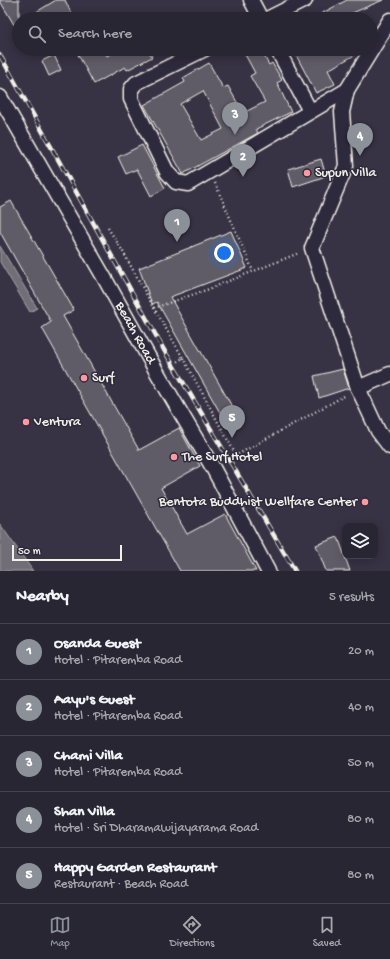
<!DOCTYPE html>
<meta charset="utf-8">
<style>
:root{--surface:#292633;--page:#312e3b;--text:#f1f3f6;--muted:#a5a5ac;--line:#45434e;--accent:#8c9099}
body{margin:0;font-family:"Gochi Hand",sans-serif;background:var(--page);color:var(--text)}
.controls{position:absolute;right:12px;bottom:12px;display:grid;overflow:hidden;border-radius:8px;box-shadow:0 2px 10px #0003}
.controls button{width:36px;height:36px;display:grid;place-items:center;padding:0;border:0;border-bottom:1px solid var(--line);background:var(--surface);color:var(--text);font:20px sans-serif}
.scale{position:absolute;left:12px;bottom:10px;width:110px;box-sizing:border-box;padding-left:4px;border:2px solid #f4f1e8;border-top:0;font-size:11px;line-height:14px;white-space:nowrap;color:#f4f1e8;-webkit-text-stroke:3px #2f2a3d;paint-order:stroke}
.you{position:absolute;left:224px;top:253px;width:14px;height:14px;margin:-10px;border:3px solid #fff;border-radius:50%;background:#1a73e8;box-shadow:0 0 0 6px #1a73e833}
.badge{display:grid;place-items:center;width:26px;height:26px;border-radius:50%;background:var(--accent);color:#fff;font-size:13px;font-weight:700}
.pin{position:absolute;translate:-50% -33px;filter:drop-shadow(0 1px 2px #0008)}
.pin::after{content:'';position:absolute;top:21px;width:14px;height:12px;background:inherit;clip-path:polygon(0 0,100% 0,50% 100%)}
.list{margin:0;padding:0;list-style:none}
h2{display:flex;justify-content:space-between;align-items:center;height:52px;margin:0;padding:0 16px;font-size:17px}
h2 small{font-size:13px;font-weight:400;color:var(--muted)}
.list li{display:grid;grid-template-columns:26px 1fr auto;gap:12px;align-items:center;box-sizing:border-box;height:56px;padding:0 16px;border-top:1px solid var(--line)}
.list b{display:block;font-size:15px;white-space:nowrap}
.list p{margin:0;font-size:13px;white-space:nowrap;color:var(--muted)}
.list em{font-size:13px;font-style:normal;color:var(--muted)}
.icon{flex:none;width:22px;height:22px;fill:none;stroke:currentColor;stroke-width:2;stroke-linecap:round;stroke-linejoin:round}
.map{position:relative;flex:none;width:390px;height:571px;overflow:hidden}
.search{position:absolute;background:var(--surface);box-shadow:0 2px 10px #0003;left:12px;right:12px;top:12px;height:44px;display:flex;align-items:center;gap:10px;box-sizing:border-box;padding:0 14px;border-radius:22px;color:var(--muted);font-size:15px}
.sheet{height:332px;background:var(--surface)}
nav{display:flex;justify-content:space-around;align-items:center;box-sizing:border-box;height:56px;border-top:1px solid var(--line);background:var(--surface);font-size:11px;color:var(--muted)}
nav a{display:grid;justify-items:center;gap:2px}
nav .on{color:var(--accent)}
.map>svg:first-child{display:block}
.water{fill:#726e77;stroke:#a6a2a4}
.building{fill:#5f5c67;stroke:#f4f1e8;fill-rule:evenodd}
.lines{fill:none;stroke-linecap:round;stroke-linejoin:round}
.street-casing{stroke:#f4f1e8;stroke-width:17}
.path{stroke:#f4f1e8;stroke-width:2.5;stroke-dasharray:1 3;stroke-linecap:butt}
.street{stroke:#2f2a3d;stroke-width:14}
.rail-casing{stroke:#f4f1e8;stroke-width:4.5}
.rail{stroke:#2f2a3d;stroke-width:3;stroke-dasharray:9;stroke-linecap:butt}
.poi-dot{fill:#ff9aa2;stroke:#2f2a3d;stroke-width:1.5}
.labels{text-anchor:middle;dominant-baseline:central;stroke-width:3;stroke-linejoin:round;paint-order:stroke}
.poi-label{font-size:14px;fill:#f4f1e8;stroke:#2f2a3d;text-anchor:start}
.street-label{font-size:14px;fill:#f4f1e8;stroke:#2f2a3d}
</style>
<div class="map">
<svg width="390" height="571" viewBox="0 0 390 571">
<rect width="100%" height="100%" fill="#373244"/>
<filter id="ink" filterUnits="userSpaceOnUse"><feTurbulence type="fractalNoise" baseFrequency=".025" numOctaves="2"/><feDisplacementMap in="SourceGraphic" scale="8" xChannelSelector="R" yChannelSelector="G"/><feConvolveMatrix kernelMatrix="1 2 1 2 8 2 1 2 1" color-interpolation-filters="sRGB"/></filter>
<g filter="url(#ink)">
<g class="water">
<polygon points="0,246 37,308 30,312 0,262"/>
<polygon points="0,524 33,571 0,571"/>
</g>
<g class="building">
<polygon points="0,0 19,0 19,33 0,1"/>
<polygon points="56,0 65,0 74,19 25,19"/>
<polygon points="347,0 383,0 350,14 353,19 311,19"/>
<polygon points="75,49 103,49 107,56 121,49 148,49 152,57 127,70 125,67 94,84"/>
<path d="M242,49H260L269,65L272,63L282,80L277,83L291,112L256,129L258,133L183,174L144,105L185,82L183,78L209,63L223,88L228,86L243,113L265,102L250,76L255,73ZM203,91L223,129L201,140L180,104Z"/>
<polygon points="309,49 362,49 360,52 328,70 335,84 316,93 296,55"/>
<polygon points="54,55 61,70 49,76 42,61"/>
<polygon points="142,145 165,188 151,196 137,169 126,174 118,157"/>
<polygon points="321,159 326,176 293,187 288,169"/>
<polygon points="11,201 74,310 63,316 139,450 179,428 200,466 161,488 187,534 225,514 256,571 180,571 42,328 51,322 0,232 0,207"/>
<polygon points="231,231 247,268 170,297 234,410 222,416 157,302 152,304 139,268"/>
<polygon points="343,369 349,388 319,398 314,376"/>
<polygon points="338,537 350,571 326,571 316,545"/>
</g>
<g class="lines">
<defs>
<g id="street">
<polyline points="251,0 261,19"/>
<polyline points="267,19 305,0"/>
<polyline points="390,20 347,90 342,112 346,166 312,248 358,388 378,431 390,447"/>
<polyline points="205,49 136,83 131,89 131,99 167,172 176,182 188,184 347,90"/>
<polyline points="277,49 310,111"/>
<path id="s1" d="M0,97L105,279L158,374L213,468L268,571"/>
<polyline points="358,388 390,374"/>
</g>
</defs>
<use href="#street" class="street-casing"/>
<g class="path">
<polyline points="215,183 253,271"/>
<polyline points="108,228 122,250 154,308 183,358 168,367"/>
<polyline points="154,308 209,289 299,253"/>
<polyline points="183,358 236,455"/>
<polyline points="224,462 346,395"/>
</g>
<use href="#street" class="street"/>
<defs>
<polyline id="rail" points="0,55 164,350 295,571"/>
</defs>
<use href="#rail" class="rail-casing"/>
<use href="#rail" class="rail"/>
</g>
</g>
<g class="poi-dot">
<circle cx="307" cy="173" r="4"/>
<circle cx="84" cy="378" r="4"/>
<circle cx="26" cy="422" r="4"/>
<circle cx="174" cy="457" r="4"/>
<circle cx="365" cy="502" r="4"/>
</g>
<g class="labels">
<g class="poi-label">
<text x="315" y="173">Supun Villa</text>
<text x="92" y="378">Surf</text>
<text x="34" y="422">Ventura</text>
<text x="182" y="457">The Surf Hotel</text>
<text x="357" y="502" text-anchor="end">Bentota Buddhist Wellfare Center</text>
</g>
<g class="street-label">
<text stroke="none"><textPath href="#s1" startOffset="272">Beach Road</textPath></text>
</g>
</g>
</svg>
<div class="controls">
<button><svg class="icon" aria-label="layers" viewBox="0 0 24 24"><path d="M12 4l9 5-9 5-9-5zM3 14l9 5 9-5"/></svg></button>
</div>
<div class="scale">50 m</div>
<div class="you"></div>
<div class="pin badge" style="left:177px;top:242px">1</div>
<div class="pin badge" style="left:243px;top:177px">2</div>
<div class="pin badge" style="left:235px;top:135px">3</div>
<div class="pin badge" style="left:360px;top:156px">4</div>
<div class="pin badge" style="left:232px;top:438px">5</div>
<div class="search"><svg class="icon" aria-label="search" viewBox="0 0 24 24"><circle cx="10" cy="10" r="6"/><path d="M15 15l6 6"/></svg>Search here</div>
</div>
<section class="sheet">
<h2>Nearby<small>5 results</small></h2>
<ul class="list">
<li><span class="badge">1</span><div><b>Osanda Guest</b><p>Hotel · Pitaremba Road</p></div><em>20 m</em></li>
<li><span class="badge">2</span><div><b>Aayu's Guest</b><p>Hotel · Pitaremba Road</p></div><em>40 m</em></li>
<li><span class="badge">3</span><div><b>Chami Villa</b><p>Hotel · Pitaremba Road</p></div><em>50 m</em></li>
<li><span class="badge">4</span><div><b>Shan Villa</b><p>Hotel · Sri Dharamawijayarama Road</p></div><em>80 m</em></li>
<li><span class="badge">5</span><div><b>Happy Garden Restaurant</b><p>Restaurant · Beach Road</p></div><em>80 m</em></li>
</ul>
</section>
<nav>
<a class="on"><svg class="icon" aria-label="map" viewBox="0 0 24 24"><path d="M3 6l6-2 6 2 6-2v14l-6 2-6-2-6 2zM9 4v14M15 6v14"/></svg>Map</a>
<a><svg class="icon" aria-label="directions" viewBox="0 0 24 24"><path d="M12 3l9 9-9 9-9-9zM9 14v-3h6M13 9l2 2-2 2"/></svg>Directions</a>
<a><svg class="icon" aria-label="saved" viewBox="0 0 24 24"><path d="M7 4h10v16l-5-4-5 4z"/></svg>Saved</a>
</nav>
